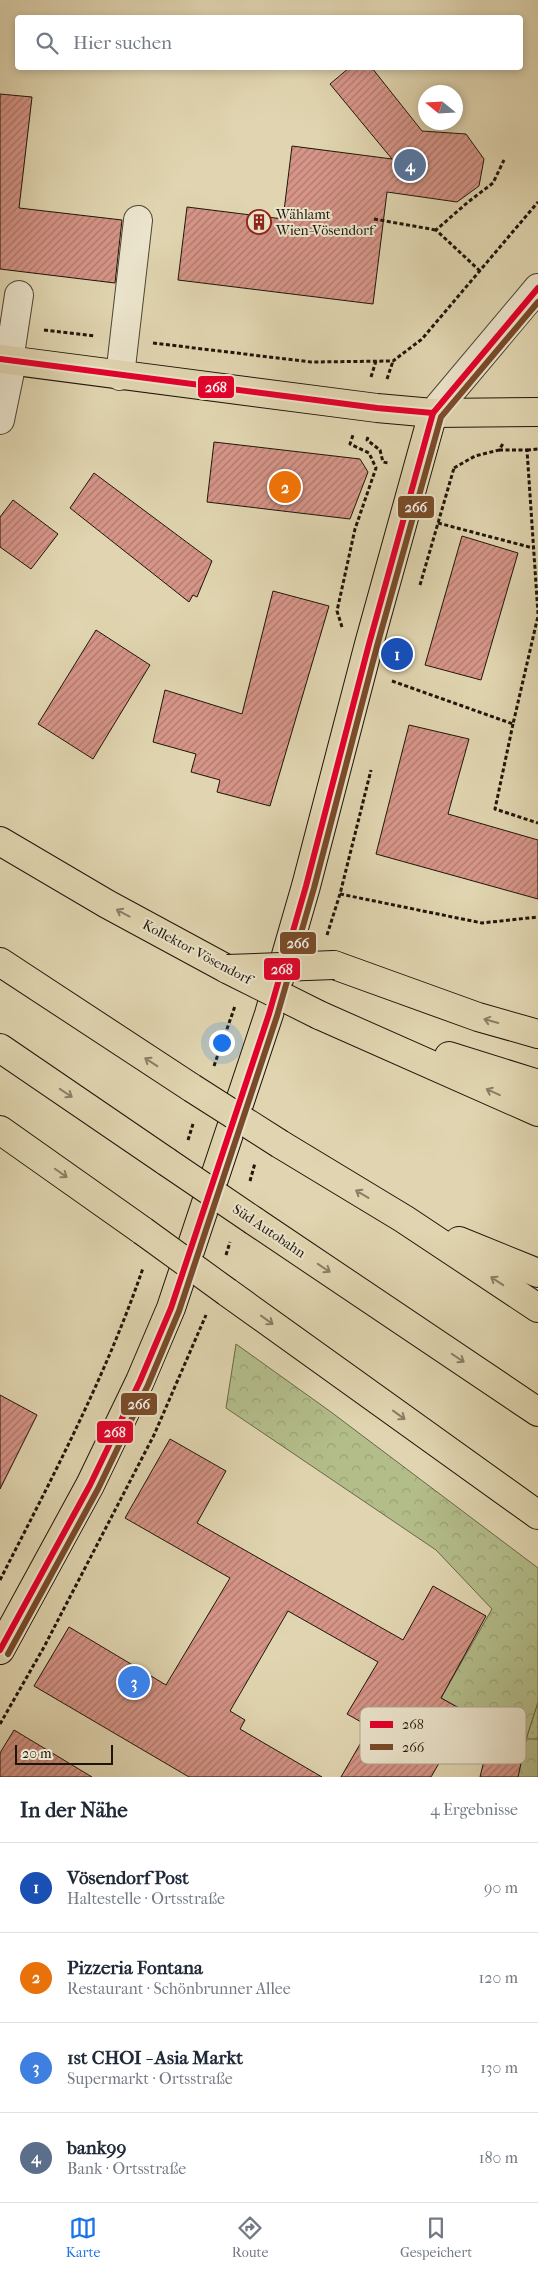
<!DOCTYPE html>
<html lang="de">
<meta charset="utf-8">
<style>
:root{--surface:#fff;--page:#f2f2f3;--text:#1f2937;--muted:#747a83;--line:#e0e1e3;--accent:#1a73e8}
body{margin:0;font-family:"IM FELL French Canon",serif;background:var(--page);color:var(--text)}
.compass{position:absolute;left:418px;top:85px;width:45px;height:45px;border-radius:50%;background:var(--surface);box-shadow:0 2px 8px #0003;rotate:288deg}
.scale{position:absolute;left:15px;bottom:12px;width:98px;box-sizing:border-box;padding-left:5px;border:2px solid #1e1509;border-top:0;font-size:14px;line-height:18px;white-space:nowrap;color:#1e1509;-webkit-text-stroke:4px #ebe4cc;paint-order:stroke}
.you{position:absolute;left:221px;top:1042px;width:18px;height:18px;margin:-12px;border:4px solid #fff;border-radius:50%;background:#1a73e8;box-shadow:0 0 0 8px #1a73e833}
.badge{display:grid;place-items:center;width:32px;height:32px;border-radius:50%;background:var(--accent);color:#fff;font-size:16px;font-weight:700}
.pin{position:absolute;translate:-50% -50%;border:2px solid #fff;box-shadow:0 1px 5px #0006}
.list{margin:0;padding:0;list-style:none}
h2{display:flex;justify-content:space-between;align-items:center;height:65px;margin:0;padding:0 20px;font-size:21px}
h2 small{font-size:16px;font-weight:400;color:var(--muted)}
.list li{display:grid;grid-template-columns:32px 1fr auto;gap:15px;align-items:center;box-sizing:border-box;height:90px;padding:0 20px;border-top:1px solid var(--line)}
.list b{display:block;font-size:19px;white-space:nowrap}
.list p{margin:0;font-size:16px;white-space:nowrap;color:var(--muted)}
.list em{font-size:16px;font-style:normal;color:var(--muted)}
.icon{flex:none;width:28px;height:28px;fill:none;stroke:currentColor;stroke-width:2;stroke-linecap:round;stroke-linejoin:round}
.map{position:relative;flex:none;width:538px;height:1777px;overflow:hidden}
.search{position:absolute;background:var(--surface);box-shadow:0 2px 8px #0003;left:15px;right:15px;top:15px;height:55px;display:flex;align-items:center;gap:12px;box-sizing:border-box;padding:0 18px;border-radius:5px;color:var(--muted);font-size:19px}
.sheet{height:425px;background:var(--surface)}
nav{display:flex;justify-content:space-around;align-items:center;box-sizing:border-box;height:70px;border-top:1px solid var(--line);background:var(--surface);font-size:14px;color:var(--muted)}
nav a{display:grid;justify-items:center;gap:2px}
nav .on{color:var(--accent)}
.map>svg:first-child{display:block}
.grass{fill:url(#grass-dots);stroke:#68694a}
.forest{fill:url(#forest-crowns);stroke:#68694a}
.building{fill:url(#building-hatch);stroke:#1e1509}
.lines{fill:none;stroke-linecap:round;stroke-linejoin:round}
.minor-casing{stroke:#4e4533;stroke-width:30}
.major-casing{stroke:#1e1509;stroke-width:30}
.highway-casing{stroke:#1e1509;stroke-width:30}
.path{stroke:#1e1509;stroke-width:3;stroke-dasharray:4 2.5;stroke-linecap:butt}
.minor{stroke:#ebe4cc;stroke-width:28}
.major{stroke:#e0d5b0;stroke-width:28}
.highway{stroke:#e0d5b0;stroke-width:28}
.highway-bridge-casing{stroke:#1e1509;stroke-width:30;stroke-linecap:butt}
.highway-bridge{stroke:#e0d5b0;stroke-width:28}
.bus-1-casing{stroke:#ebe4cc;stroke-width:10}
.bus-2-casing{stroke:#ebe4cc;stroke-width:10}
.bus-1{stroke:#e4002b;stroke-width:6}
.bus-2{stroke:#7a4b2a;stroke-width:6}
.oneway{stroke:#897f65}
.labels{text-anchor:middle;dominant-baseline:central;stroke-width:4;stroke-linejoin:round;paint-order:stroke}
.poi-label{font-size:14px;fill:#1e1509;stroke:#ebe4cc;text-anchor:start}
.street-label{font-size:14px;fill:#1e1509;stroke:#ebe4cc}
.key{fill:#ebe4cc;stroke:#aea692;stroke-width:1}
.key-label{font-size:14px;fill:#1e1509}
.line-badge{stroke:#ebe4cc;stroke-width:2}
.badge-label{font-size:14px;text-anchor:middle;font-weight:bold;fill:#fff}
</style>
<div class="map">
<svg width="538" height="1777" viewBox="0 0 538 1777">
<defs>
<pattern id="grass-dots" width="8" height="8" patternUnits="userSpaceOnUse" patternTransform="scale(1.25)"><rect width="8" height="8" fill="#b3bd8a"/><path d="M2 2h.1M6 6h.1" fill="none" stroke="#9aa276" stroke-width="1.8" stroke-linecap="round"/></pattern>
<pattern id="forest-crowns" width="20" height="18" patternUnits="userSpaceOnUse" patternTransform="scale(1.25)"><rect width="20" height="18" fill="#b3bd8a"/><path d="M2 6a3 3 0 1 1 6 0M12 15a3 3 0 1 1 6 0" fill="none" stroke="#9aa276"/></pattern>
<pattern id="building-hatch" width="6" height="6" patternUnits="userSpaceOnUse" patternTransform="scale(1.25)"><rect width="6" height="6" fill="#d69588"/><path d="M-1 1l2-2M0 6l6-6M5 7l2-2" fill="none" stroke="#ad786d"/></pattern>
</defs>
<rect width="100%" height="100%" fill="#e0d5b0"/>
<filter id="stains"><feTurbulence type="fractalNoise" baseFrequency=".004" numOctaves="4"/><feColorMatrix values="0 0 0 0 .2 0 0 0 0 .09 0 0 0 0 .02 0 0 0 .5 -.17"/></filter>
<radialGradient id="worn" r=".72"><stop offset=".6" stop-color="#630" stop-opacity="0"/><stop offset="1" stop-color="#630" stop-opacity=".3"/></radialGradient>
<polygon class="grass" points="538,1702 538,1739 526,1740"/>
<polygon class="forest" points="236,1344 331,1412 538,1568 538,1702 526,1739 538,1739 538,1777 518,1777 526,1740 468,1713 441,1698 492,1609 436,1550 226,1408"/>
<g class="building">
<polygon points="349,68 372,68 422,131 466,134 484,159 479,186 457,202 387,192 373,304 178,280 187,207 283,219 292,146 392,159 330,84"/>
<polygon points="0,94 32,97 19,208 122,220 115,283 0,269"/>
<polygon points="214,442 360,459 368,472 350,519 207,502"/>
<polygon points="94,473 212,561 197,597 193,595 189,602 70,508"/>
<polygon points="13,500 58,534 31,569 0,547 0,517"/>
<polygon points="462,536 518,553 481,680 425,665"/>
<polygon points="273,591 329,606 270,806 217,792 220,780 191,772 196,754 153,742 165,690 242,714"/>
<polygon points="96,630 150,665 93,759 38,724"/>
<polygon points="409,725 469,739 448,814 538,840 538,899 376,854"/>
<polygon points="0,1395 37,1415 0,1489"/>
<polygon points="170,1439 226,1471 197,1523 403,1640 433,1586 486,1616 441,1698 468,1713 431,1777 341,1777 370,1727 347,1714 378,1662 288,1611 230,1711 245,1720 240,1729 322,1777 189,1777 34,1686 69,1627 166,1685 230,1578 125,1518"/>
<polygon points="14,1730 92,1777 0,1777 0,1753"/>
<polygon points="491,1732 526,1740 518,1777 480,1777"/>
</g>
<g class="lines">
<defs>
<g id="minor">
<polyline points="9,361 19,295"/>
<polyline points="120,376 138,220"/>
<polyline points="433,413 538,288"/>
<polyline points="0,420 12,362"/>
</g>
<g id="major">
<polyline points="0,359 377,408 433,413 538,412"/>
<polyline points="0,1650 90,1485 140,1381 171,1308 269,1014 306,886 369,644 433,413"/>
</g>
<g id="highway">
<polyline points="0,841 107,904 227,969"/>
<polyline points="0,962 192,1088"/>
<polyline points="334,965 478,1017 538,1034"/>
<polyline points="319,1015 538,1112"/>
<polyline points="0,1048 167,1162"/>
<polyline points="449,1056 538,1084"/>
<polyline points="0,1130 143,1231"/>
<polyline points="280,1144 404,1219 538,1308"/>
<polyline points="254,1221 538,1412"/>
<polyline points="459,1241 538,1273"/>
<polyline points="227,1292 538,1515"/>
</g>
</defs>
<use href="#minor" class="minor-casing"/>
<use href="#major" class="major-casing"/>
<use href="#highway" class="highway-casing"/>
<g class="path">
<polyline points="374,219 436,230"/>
<polyline points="480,271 436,230 468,202 493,183 504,160"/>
<polyline points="44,330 95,336"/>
<polyline points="153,343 311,362 393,361 422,339 538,202"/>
<polyline points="371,377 376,361"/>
<polyline points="387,379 393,361"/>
<polyline points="368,437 367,440 380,450 383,462 388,463"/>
<polyline points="499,450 527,450 538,614"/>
<polyline points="527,450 538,449"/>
<polyline points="454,468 475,456 499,450 504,442"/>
<polyline points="438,523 533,548"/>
<polyline points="420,585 454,468"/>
<polyline points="342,627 337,611 355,529 376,468 369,453 350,444 353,435"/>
<polyline points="392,681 513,724 538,616"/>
<polyline points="513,724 495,809 538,823"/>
<polyline points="340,894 482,923 538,917"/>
<polyline points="327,935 340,894 371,770"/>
<polyline points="214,1066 235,1006"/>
<polyline points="188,1140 193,1124"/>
<polyline points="250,1181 255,1163"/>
<polyline points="226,1255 230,1242"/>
<path d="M0,1580C52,1478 106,1376 143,1268"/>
<polyline points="0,1724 44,1647 154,1435 206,1315"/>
</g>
<use href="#minor" class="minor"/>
<use href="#major" class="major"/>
<use href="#highway" class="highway"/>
<defs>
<g id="highway-bridge">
<polyline points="227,969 334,965"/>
<polyline points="229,970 319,1015"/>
<polyline points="192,1088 280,1144"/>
<polyline points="167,1162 254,1221"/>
<polyline points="143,1231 227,1292"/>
</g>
</defs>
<use href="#highway-bridge" class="highway-bridge-casing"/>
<use href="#highway-bridge" class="highway-bridge"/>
<defs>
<g id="bus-1">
<polyline points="0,359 377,408 433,413"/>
<polyline points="0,1650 90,1485 140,1381 171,1308 269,1014 306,886 369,644 433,413 538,288"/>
</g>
<polyline id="bus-2" points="8,1654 98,1489 148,1385 179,1311 277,1016 314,888 377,646 441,417 538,302"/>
</defs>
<use href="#bus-1" class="bus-1-casing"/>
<use href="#bus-2" class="bus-2-casing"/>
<use href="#bus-1" class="bus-1"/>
<use href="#bus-2" class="bus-2"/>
</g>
<defs><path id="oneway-shaft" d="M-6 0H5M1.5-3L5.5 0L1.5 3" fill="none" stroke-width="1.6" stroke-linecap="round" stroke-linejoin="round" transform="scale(1.25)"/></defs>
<g class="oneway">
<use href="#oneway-shaft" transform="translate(123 913) rotate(-152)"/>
<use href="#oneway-shaft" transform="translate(491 1021) rotate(-164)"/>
<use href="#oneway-shaft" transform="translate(151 1062) rotate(-147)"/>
<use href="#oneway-shaft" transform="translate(493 1092) rotate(-156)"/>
<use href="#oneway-shaft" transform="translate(66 1093) rotate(34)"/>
<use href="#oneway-shaft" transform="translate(61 1173) rotate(35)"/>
<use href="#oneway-shaft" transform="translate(362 1194) rotate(-149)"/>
<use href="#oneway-shaft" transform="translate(324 1268) rotate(34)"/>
<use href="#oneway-shaft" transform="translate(497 1281) rotate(-147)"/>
<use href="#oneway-shaft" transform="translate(267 1320) rotate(36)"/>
<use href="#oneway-shaft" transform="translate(458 1358) rotate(34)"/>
<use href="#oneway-shaft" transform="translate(399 1415) rotate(36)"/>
</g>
<defs>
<symbol id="building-ring" viewBox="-11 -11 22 22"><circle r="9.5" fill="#ebe4cc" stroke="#8f2418" stroke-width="1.5"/><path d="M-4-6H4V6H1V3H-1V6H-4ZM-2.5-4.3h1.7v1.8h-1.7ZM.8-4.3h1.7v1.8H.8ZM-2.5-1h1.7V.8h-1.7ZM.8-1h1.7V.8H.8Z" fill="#8f2418"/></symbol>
</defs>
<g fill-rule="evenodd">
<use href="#building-ring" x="245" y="208" width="28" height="28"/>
</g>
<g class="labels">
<g class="poi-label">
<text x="276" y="214">Wählamt<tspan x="276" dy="16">Wien-Vösendorf</tspan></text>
</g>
<g class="street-label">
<text transform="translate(197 952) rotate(28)">Kollektor Vösendorf</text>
<text transform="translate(269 1231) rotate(34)">Süd Autobahn</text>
</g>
</g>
<rect x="360" y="1707" width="166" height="57" rx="8" class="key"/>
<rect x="370" y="1721" width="23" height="7" fill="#e4002b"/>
<rect x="370" y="1744" width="23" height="6" fill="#7a4b2a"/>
<g class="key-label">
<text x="402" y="1729">268</text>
<text x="402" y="1752">266</text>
</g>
<g class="line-badge">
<rect x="197" y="375" width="38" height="24" rx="5" fill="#e4002b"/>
<rect x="397" y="495" width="38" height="24" rx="5" fill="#7a4b2a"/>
<rect x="279" y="931" width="38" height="24" rx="5" fill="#7a4b2a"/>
<rect x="263" y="957" width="38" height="24" rx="5" fill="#e4002b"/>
<rect x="120" y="1392" width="38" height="24" rx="5" fill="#7a4b2a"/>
<rect x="96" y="1420" width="38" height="24" rx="5" fill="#e4002b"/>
</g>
<g class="badge-label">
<text x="216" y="392">268</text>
<text x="416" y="512">266</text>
<text x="298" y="948">266</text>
<text x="282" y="974">268</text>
<text x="139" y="1409">266</text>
<text x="115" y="1437">268</text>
</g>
<rect width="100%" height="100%" filter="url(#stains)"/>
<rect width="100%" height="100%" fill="url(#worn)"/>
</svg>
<svg class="compass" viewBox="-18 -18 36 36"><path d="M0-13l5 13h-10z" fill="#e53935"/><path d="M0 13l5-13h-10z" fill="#747a83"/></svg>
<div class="scale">20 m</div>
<div class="you"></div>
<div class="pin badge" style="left:397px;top:654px;background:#1a4fb4">1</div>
<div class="pin badge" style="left:285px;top:487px;background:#e8710a">2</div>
<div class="pin badge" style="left:134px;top:1682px;background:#3f7fe0">3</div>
<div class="pin badge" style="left:410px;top:165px;background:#5c6f8a">4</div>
<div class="search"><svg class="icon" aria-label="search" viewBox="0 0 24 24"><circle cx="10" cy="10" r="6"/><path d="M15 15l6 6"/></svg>Hier suchen</div>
</div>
<section class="sheet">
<h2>In der Nähe<small>4 Ergebnisse</small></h2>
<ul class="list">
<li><span class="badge" style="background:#1a4fb4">1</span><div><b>Vösendorf Post</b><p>Haltestelle · Ortsstraße</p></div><em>90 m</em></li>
<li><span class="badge" style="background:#e8710a">2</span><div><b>Pizzeria Fontana</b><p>Restaurant · Schönbrunner Allee</p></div><em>120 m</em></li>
<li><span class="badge" style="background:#3f7fe0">3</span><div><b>1st CHOI - Asia Markt</b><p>Supermarkt · Ortsstraße</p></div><em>130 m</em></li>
<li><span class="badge" style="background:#5c6f8a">4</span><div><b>bank99</b><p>Bank · Ortsstraße</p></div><em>180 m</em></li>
</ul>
</section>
<nav>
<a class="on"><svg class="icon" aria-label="map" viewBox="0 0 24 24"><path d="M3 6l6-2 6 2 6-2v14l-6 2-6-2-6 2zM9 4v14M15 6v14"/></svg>Karte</a>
<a><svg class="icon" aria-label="directions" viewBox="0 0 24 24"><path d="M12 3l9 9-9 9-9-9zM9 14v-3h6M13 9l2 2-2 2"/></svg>Route</a>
<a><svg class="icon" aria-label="saved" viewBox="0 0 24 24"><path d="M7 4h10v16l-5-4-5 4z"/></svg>Gespeichert</a>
</nav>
